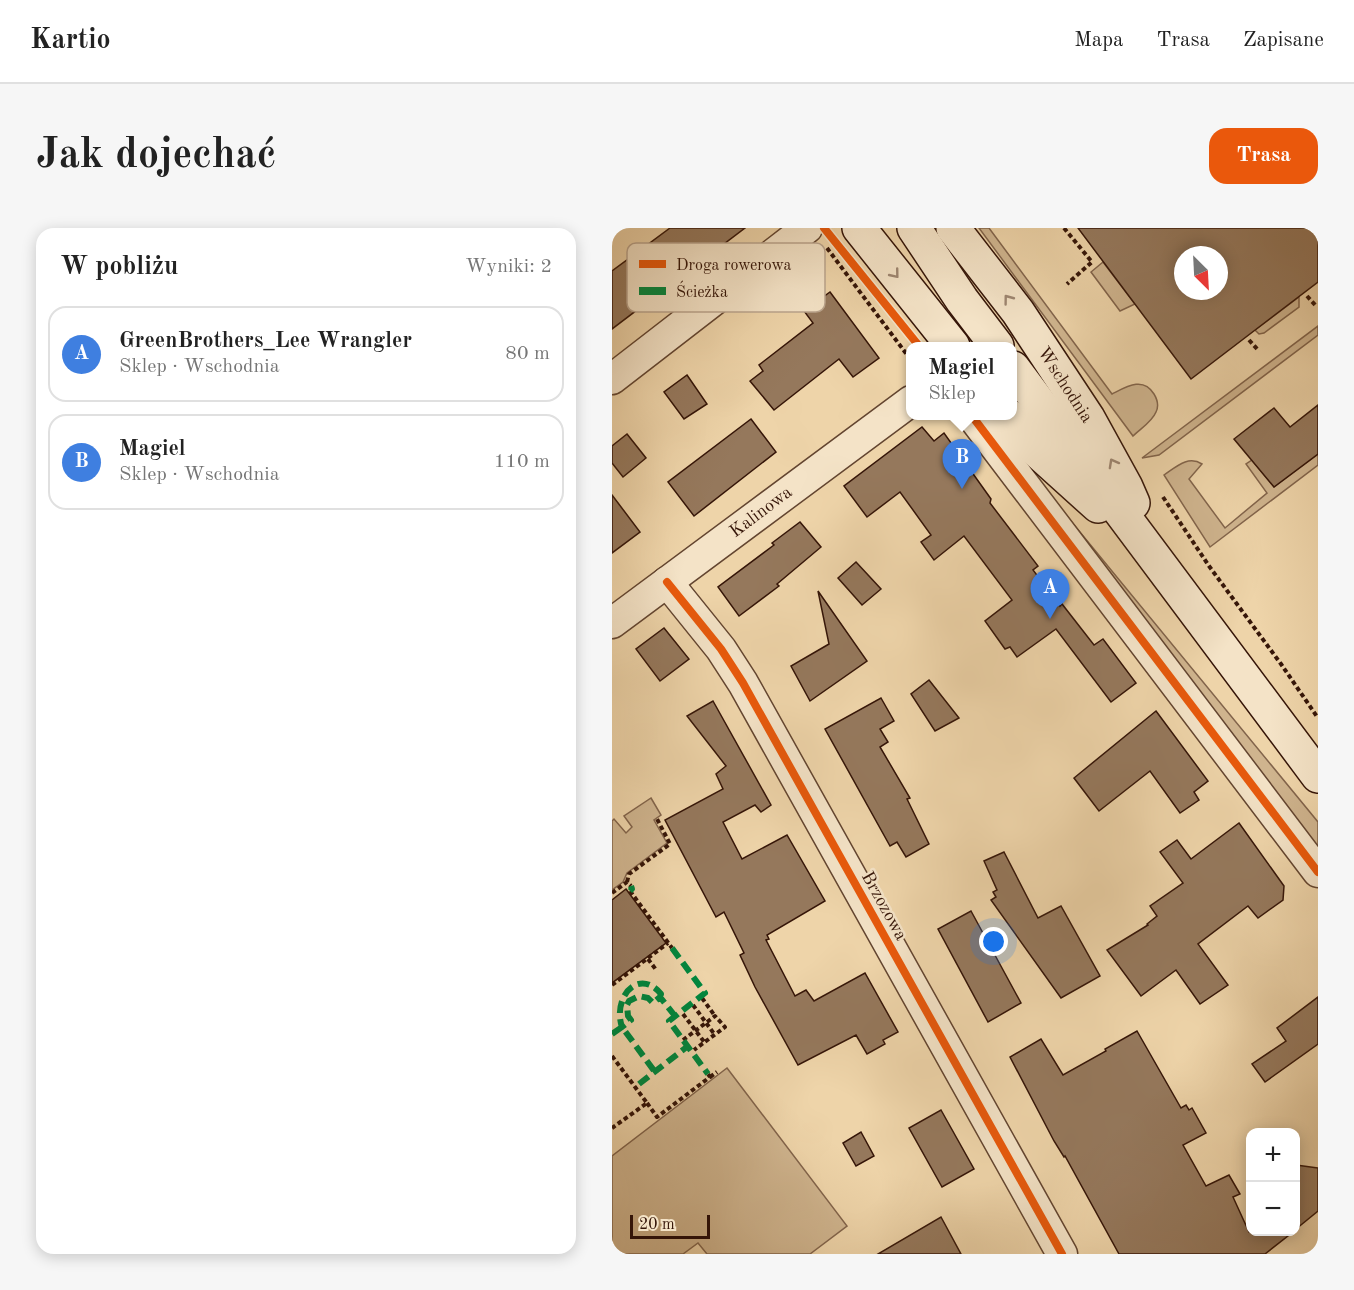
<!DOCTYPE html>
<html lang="pl">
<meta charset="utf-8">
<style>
:root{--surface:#fff;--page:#f6f6f6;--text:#222;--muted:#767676;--line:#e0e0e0;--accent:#ea580c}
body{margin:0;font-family:"Old Standard TT",serif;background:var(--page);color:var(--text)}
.controls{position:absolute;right:18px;bottom:18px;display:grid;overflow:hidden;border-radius:12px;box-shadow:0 3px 15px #0003}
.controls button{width:54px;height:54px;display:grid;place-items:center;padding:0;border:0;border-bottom:2px solid var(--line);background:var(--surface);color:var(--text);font:30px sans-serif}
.compass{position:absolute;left:562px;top:18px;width:54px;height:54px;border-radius:50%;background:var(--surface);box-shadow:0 3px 15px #0003;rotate:156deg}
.scale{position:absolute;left:18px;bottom:15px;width:80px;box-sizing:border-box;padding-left:6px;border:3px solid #351508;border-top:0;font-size:16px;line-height:21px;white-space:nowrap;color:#351508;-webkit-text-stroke:4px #f4e3c7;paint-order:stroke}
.you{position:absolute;left:382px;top:714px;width:21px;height:21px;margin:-15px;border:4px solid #fff;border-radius:50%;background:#1a73e8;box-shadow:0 0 0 9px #1a73e833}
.badge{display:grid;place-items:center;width:39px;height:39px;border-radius:50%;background:var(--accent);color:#fff;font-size:20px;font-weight:700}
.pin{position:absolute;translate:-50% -50px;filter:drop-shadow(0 2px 3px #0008)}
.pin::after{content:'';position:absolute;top:32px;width:21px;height:18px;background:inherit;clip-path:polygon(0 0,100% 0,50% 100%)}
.popup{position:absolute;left:294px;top:114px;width:111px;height:78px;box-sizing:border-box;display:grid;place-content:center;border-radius:12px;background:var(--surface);filter:drop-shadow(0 2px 4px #0005);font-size:20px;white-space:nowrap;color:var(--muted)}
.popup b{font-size:22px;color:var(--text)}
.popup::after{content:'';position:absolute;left:50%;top:100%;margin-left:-12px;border:12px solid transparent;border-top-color:var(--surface)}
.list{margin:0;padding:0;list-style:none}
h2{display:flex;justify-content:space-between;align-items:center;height:78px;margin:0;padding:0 24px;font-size:26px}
h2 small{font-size:20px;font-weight:400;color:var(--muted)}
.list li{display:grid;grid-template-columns:39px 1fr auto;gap:18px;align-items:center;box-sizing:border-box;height:96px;margin:0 12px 12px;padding:0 12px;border:2px solid var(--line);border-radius:18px}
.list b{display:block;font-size:22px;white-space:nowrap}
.list p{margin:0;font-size:20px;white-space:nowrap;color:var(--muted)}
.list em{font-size:20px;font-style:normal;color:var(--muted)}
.map{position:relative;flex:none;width:706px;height:1026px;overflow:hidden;border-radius:18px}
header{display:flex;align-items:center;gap:36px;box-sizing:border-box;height:84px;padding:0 30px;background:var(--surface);border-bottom:2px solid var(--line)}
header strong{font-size:28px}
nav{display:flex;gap:33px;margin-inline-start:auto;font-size:21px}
.intro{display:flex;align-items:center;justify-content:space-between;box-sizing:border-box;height:144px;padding:0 36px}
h1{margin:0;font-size:42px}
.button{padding:15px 27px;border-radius:18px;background:var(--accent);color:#fff;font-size:21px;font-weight:700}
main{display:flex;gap:36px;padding:0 36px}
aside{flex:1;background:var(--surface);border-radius:18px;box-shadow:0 3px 15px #0003}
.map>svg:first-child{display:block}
.green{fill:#cfb48e;stroke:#82644b;stroke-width:1.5}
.building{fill:#95785c;stroke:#351508;stroke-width:1.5;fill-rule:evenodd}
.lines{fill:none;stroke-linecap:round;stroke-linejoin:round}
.street-casing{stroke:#634530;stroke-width:33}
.secondary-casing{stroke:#351508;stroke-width:36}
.path{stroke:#351508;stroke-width:4;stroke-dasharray:4.5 3;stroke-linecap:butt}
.street{stroke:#f4e3c7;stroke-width:30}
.secondary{stroke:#f4e3c7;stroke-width:33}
.quiet{stroke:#00873e;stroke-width:6;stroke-dasharray:12 6;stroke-linecap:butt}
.cycleway-casing{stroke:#f4e3c7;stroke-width:11}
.cycleway{stroke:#e8590c;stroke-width:8}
.oneway{stroke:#9e8671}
.labels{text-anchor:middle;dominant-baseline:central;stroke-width:5;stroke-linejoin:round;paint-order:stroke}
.street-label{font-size:18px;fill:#351508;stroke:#f4e3c7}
.key{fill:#f4e3c7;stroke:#bba58e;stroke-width:1.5}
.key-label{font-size:16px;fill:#351508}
</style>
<header>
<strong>Kartio</strong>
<nav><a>Mapa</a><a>Trasa</a><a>Zapisane</a></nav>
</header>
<div class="intro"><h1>Jak dojechać</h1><a class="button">Trasa</a></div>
<main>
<aside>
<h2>W pobliżu<small>Wyniki: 2</small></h2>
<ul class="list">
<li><span class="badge" style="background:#3f7fe0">A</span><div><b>GreenBrothers_Lee Wrangler</b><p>Sklep · Wschodnia</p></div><em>80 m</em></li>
<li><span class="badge" style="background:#3f7fe0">B</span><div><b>Magiel</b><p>Sklep · Wschodnia</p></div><em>110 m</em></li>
</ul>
</aside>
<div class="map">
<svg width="706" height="1026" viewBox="0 0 706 1026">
<rect width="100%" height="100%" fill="#eed4a9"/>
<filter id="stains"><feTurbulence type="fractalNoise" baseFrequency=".00333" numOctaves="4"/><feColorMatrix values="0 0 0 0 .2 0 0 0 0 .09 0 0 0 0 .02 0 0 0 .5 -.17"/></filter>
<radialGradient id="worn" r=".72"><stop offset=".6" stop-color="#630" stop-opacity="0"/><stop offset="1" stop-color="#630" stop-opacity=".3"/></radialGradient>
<g class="green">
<path d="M367,0H377L500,166C514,159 531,148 542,166C545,171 547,178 544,184C540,194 528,201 521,208Z"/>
<polygon points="491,34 523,76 508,83 479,44"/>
<polygon points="687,69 687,79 652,105 647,106 643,102"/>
<polygon points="706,98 706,107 547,227 530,230"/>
<polygon points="394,214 706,594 706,625"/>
<path d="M706,226V237L598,319L552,247C564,239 576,227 590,236L577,251L613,300L655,265L634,236L640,232L662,259Z"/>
<polygon points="39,570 49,587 42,592 55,615 15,645 11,654 0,662 0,593 2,591 14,605 20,599 12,588"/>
<polygon points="115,840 235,998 198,1026 95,1026 86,1015 71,1026 0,1026 0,928"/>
</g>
<g class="building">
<polygon points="58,0 133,0 0,101 0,43"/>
<path d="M466,0H706V54L579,151ZM571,27H607V63H571Z"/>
<polygon points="218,64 267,130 241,149 227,131 162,182 138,153 151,143 147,137 201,95 192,83"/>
<polygon points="75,147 95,176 72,191 52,164"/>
<polygon points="706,177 706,226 662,259 622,211 662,180 678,199"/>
<polygon points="139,191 164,224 82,288 56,254"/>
<polygon points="310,199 322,213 332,205 379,271 378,275 426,338 421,342 448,378 450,376 482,417 491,411 524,455 499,474 444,401 405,429 398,419 393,421 373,393 400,372 352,308 322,332 309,314 319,307 288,264 255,289 232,258"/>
<polygon points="15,206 34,230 11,249 0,235 0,218"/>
<polygon points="0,267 28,304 0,325"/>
<polygon points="188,294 209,319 165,356 167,358 127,388 106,359 162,317 160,315"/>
<polygon points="244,334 269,361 250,377 226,350"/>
<polygon points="206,363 255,433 198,473 179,438 217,416"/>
<polygon points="52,400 77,431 48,453 24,421"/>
<polygon points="317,452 347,490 323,503 299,466"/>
<polygon points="269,470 282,493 268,501 276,514 268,519 298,570 295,571 317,616 294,629 285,614 278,618 213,501"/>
<polygon points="101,473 159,577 149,584 143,577 111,594 130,631 175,607 213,673 155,707 157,711 154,712 183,768 194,762 202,773 253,745 286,804 271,812 273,816 255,826 244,807 186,837 143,759 128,727 132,725 112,684 104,689 53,592 111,561 104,546 114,538 75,488"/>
<polygon points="544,483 596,553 582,564 587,572 568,585 538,543 487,583 462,550"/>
<polygon points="627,595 672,658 671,672 646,690 636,678 586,716 616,757 588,776 564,742 529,768 495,722 536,697 535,696 545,688 538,678 571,655 548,624 565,612 579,631"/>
<polygon points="392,624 426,690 449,678 488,748 449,770 379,672 384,669 381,664 385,662 372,633"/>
<polygon points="14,661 54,715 0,755 0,672"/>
<polygon points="359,683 409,775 376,794 326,701"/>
<polygon points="706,769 706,816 653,854 640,836 674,813 665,800"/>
<polygon points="525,803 569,880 574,877 577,882 580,880 594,905 571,917 594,958 617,947 628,966 621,969 637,1004 681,1004 653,1026 507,1026 453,928 452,929 442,913 398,829 429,811 451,847 494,823 493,821"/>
<polygon points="329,882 362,941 330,959 297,900"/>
<polygon points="249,904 262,928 244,938 231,915"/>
<polygon points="684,937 706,940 706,983 684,1001"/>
<polygon points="329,989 349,1026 266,1026"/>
</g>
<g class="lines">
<defs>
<g id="street">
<polyline points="0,151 195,0"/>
<polyline points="360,188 706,644"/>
<polyline points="55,354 109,421 131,455 450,1026"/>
<polyline points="0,395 299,173"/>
</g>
<g id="secondary">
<polyline points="247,0 341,118"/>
<polyline points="302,0 350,72 385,118"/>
<polyline points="341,0 406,84 476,190 514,259 521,275"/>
<polyline points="401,140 706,548"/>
<polyline points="397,188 425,223 486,278"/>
</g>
</defs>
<use href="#street" class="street-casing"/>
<use href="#secondary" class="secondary-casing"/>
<g class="path">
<polyline points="452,0 480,34 455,56"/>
<polyline points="215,20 299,132"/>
<polyline points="695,68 705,79"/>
<polyline points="637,112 647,123"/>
<polyline points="551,269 597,338 669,436 706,490"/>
<polyline points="15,654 17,646 58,616 45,591"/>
<polyline points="18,663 60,720"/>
<polyline points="0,665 15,654 19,658"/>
<polyline points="36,731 45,743"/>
<polyline points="0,757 56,715"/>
<polyline points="90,770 103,788"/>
<polyline points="81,777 103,807"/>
<polyline points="71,786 93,815"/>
<polyline points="71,812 103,788 113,799 82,822"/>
<polyline points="0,828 35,875 0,900"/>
<polyline points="98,849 105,844"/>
<polyline points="35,875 45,889 98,849 96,846"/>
</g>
<use href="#street" class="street"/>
<use href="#secondary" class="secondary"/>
<g class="quiet">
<polyline points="18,663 20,661 19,658"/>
<polyline points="60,720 93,765 57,793 96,846"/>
<path d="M48,769L49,766C27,739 0,769 10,799L19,792L16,788L15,777L17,773L27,768L36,770L41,775L48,769L63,788"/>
<polyline points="0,806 10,799 43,844"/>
<polyline points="27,856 76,818"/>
</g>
<defs>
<g id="cycleway">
<polyline points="212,0 307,118"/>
<polyline points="360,188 706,644"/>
<polyline points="55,354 109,421 131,455 450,1026"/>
</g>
</defs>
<use href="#cycleway" class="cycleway-casing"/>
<use href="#cycleway" class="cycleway"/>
</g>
<defs><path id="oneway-chevron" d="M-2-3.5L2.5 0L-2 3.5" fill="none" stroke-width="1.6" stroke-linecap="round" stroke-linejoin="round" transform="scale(1.5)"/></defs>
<g class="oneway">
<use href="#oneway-chevron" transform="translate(283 46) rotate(51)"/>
<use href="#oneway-chevron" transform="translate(396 71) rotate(-127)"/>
<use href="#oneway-chevron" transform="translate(501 235) rotate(-119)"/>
</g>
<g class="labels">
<g class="street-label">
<text transform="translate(453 157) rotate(57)">Wschodnia</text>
<text transform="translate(149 284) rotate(-37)">Kalinowa</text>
<text transform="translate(272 678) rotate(61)">Brzozowa</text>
</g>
</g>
<rect x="15" y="15" width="198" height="69" rx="9" class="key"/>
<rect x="27" y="32" width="27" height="8" fill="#e8590c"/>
<rect x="27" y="59" width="27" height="8" fill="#00873e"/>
<g class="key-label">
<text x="64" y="42">Droga rowerowa</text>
<text x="64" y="69">Ścieżka</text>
</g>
<rect width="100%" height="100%" filter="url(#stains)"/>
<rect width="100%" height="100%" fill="url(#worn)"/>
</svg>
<div class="controls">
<button>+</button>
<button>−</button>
</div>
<svg class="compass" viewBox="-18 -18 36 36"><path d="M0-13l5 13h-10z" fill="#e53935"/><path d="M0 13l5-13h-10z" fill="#767676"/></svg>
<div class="scale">20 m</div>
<div class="you"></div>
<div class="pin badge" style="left:438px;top:391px;background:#3f7fe0">A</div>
<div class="pin badge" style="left:350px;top:261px;background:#3f7fe0">B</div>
<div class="popup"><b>Magiel</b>Sklep</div>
</div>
</main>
